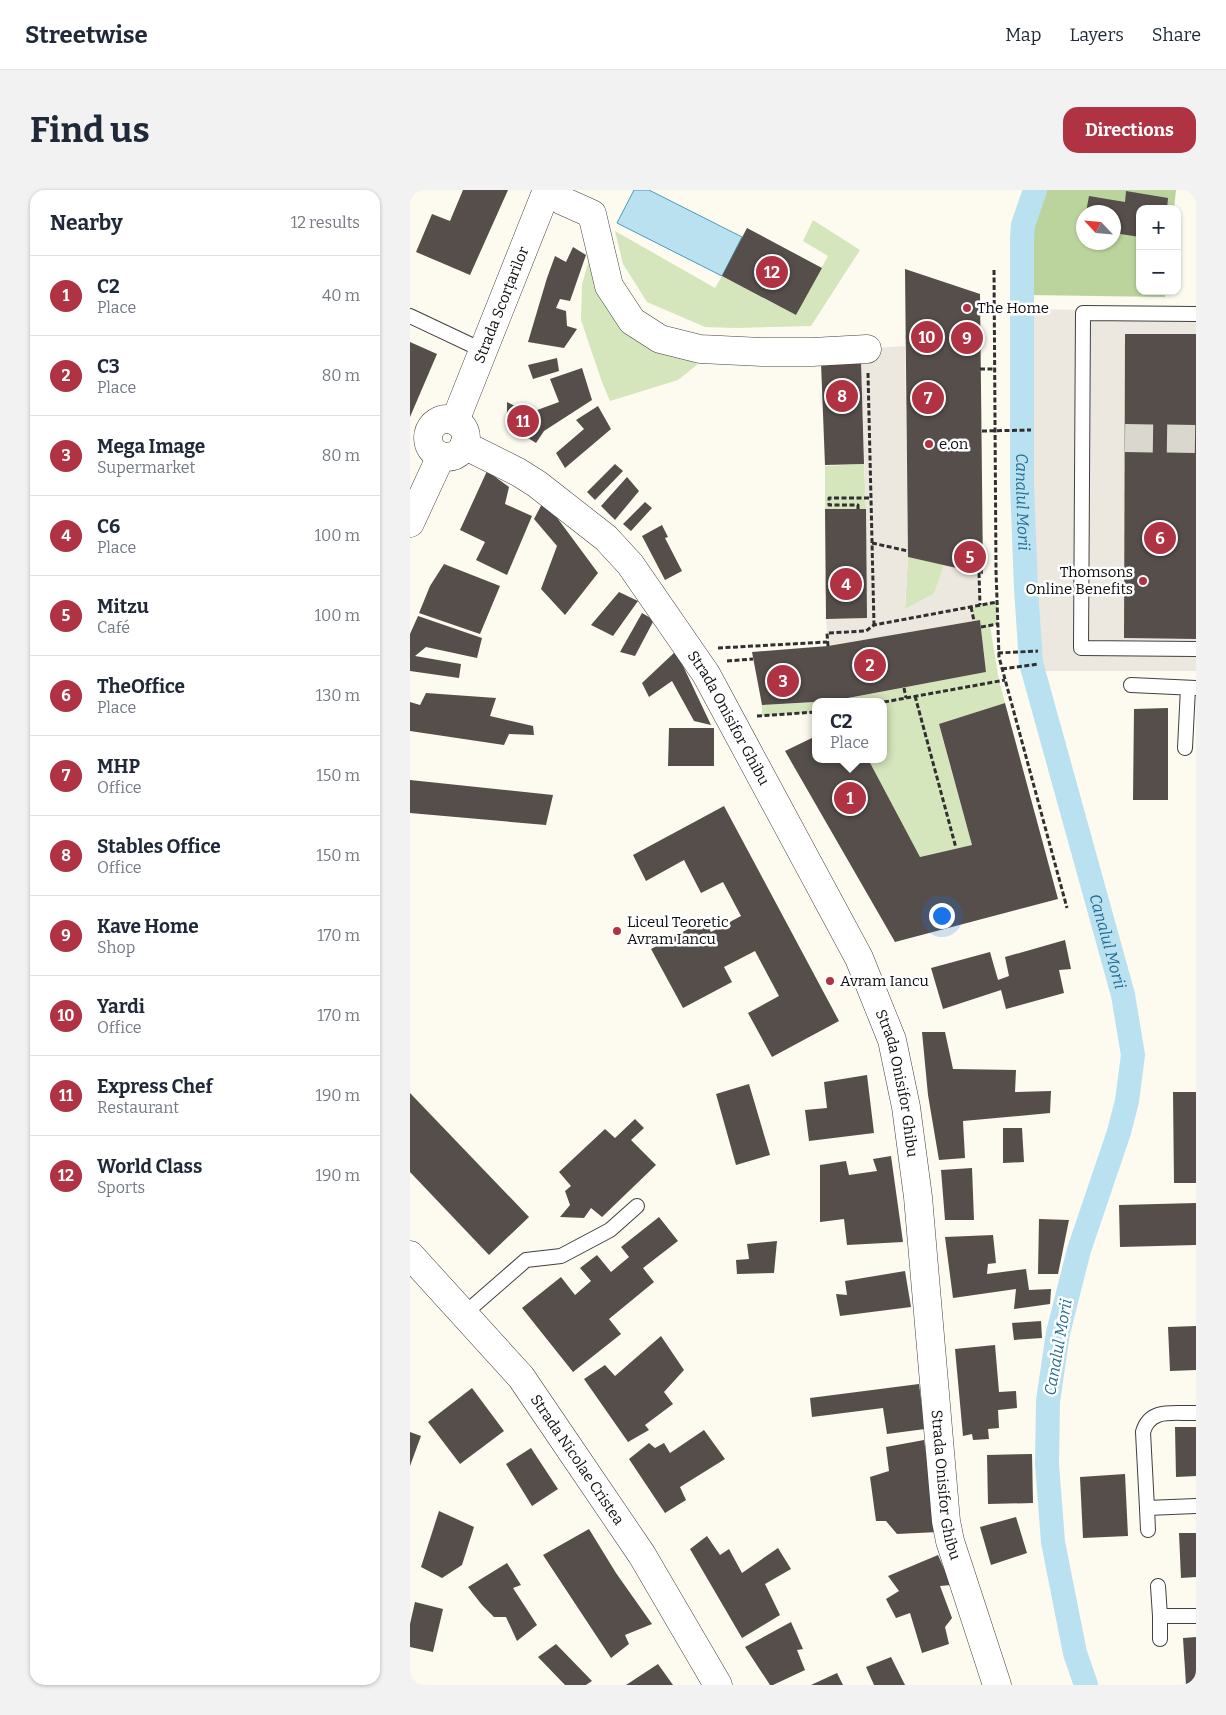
<!DOCTYPE html>
<meta charset="utf-8">
<style>
:root{--surface:#fff;--page:#f2f2f3;--text:#1f2937;--muted:#747a83;--line:#e0e1e3;--accent:#b03344}
body{margin:0;font-family:Bitter,serif;background:var(--page);color:var(--text)}
.controls{position:absolute;right:15px;top:15px;display:grid;overflow:hidden;border-radius:10px;box-shadow:0 1px 4px #0004}
.controls button{width:45px;height:45px;display:grid;place-items:center;padding:0;border:0;border-bottom:1px solid var(--line);background:var(--surface);color:var(--text);font:25px sans-serif}
.compass{position:absolute;left:666px;top:15px;width:45px;height:45px;border-radius:50%;background:var(--surface);box-shadow:0 1px 4px #0004;rotate:296deg}
.you{position:absolute;left:531px;top:725px;width:18px;height:18px;margin:-12px;border:4px solid #fff;border-radius:50%;background:#1a73e8;box-shadow:0 0 0 8px #1a73e833}
.badge{display:grid;place-items:center;width:32px;height:32px;border-radius:50%;background:var(--accent);color:#fff;font-size:16px;font-weight:700}
.pin{position:absolute;translate:-50% -50%;border:2px solid #fff;box-shadow:0 1px 5px #0006}
.popup{position:absolute;left:402px;top:508px;width:75px;height:65px;box-sizing:border-box;display:grid;place-content:center;border-radius:10px;background:var(--surface);filter:drop-shadow(0 1px 4px #0005);font-size:16px;white-space:nowrap;color:var(--muted)}
.popup b{font-size:19px;color:var(--text)}
.popup::after{content:'';position:absolute;left:50%;top:100%;margin-left:-10px;border:10px solid transparent;border-top-color:var(--surface)}
.list{margin:0;padding:0;list-style:none}
h2{display:flex;justify-content:space-between;align-items:center;height:65px;margin:0;padding:0 20px;font-size:21px}
h2 small{font-size:16px;font-weight:400;color:var(--muted)}
.list li{display:grid;grid-template-columns:32px 1fr auto;gap:15px;align-items:center;box-sizing:border-box;height:80px;padding:0 20px;border-top:1px solid var(--line)}
.list b{display:block;font-size:19px;white-space:nowrap}
.list p{margin:0;font-size:16px;white-space:nowrap;color:var(--muted)}
.list em{font-size:16px;font-style:normal;color:var(--muted)}
.map{position:relative;flex:none;width:786px;height:1495px;overflow:hidden;border-radius:15px}
header{display:flex;align-items:center;gap:30px;box-sizing:border-box;height:70px;padding:0 25px;background:var(--surface);border-bottom:1px solid var(--line)}
header strong{font-size:24px}
nav{display:flex;gap:28px;margin-inline-start:auto;font-size:18px}
.intro{display:flex;align-items:center;justify-content:space-between;box-sizing:border-box;height:120px;padding:0 30px}
h1{margin:0;font-size:35px}
.button{padding:12px 22px;border-radius:15px;background:var(--accent);color:#fff;font-size:18px;font-weight:700}
main{display:flex;gap:30px;padding:0 30px}
aside{flex:1;background:var(--surface);border-radius:15px;box-shadow:0 1px 4px #0004}
.map>svg:first-child{display:block}
.green{fill:#d5e5bc}
.forest{fill:#bbd49d;fill-rule:evenodd}
.plaza{fill:#ede8df}
.water{fill:#b9e1f0;stroke:#479bc0}
.lines{fill:none;stroke-linecap:round;stroke-linejoin:round}
.canal{stroke:#b9e1f0;stroke-width:24}
.building{fill:#554e4b}
.street-tunnel{stroke:#d9d7ce;stroke-width:28;stroke-dasharray:28 14;stroke-linecap:butt}
.lane-casing{stroke:#414141;stroke-width:16}
.street-casing{stroke:#414141;stroke-width:29}
.path{stroke:#303030;stroke-width:3;stroke-dasharray:5 2.5;stroke-linecap:butt}
.lane{stroke:#fff;stroke-width:14}
.street{stroke:#fff;stroke-width:28}
.poi-dot{fill:#b03344;stroke:#fff;stroke-width:2}
.labels{text-anchor:middle;dominant-baseline:central;stroke-width:5;stroke-linejoin:round;paint-order:stroke}
.street-label{font-size:15px;fill:#0e0e0e;stroke:#fff}
.poi-label{font-size:15px;fill:#0e0e0e;stroke:#fff;text-anchor:start}
.water-label{font-size:16px;font-style:italic;fill:#236d93;stroke:#fff}
</style>
<header>
<strong>Streetwise</strong>
<nav><a>Map</a><a>Layers</a><a>Share</a></nav>
</header>
<div class="intro"><h1>Find us</h1><a class="button">Directions</a></div>
<main>
<aside>
<h2>Nearby<small>12 results</small></h2>
<ul class="list">
<li><span class="badge">1</span><div><b>C2</b><p>Place</p></div><em>40 m</em></li>
<li><span class="badge">2</span><div><b>C3</b><p>Place</p></div><em>80 m</em></li>
<li><span class="badge">3</span><div><b>Mega Image</b><p>Supermarket</p></div><em>80 m</em></li>
<li><span class="badge">4</span><div><b>C6</b><p>Place</p></div><em>100 m</em></li>
<li><span class="badge">5</span><div><b>Mitzu</b><p>Café</p></div><em>100 m</em></li>
<li><span class="badge">6</span><div><b>TheOffice</b><p>Place</p></div><em>130 m</em></li>
<li><span class="badge">7</span><div><b>MHP</b><p>Office</p></div><em>150 m</em></li>
<li><span class="badge">8</span><div><b>Stables Office</b><p>Office</p></div><em>150 m</em></li>
<li><span class="badge">9</span><div><b>Kave Home</b><p>Shop</p></div><em>170 m</em></li>
<li><span class="badge">10</span><div><b>Yardi</b><p>Office</p></div><em>170 m</em></li>
<li><span class="badge">11</span><div><b>Express Chef</b><p>Restaurant</p></div><em>190 m</em></li>
<li><span class="badge">12</span><div><b>World Class</b><p>Sports</p></div><em>190 m</em></li>
</ul>
</aside>
<div class="map">
<svg width="786" height="1495" viewBox="0 0 786 1495">
<rect width="100%" height="100%" fill="#fdfaf0"/>
<g class="green">
<polygon points="403,30 450,60 401,136 326,138 295,137 237,112 213,74 205,41 305,98 312,86 386,125 418,66 393,51"/>
<polygon points="180,67 248,158 288,174 268,190 200,211 192,192 171,130 172,94"/>
<polygon points="454,274 456,319 415,319 415,276"/>
<polygon points="498,367 534,375 524,404 495,419"/>
<polygon points="587,412 588,434 580,436 589,491 595,513 529,535 562,655 510,667 458,569 474,569 474,512 408,512 423,511 576,482 570,430 564,431 561,417"/>
<polygon points="406,512 406,522 352,526 352,515"/>
</g>
<path class="forest" d="M634,0H766L764,19H730V101H755V107L618,105L620,51L622,34ZM674,22H704V52H674Z"/>
<g class="plaza">
<polygon points="618,119 786,122 786,144 715,144 714,448 786,449 786,481 629,481 621,296"/>
<polygon points="495,156 498,367 495,419 524,404 534,375 569,383 570,415 561,417 564,431 418,456 416,429 457,428 456,319 450,159"/>
</g>
<polygon class="water" points="224,0 239,0 332,47 312,86 207,33"/>
<g class="lines">
<path class="canal" id="s1" d="M625,0L613,35L612,48V294L616,399L621,473L713,805L723,865L717,911L709,942L669,1060L648,1143L638,1211L637,1274L643,1352L665,1463L676,1495"/>
</g>
<g class="building">
<polygon points="53,0 98,0 60,85 6,62 22,24 40,31"/>
<polygon points="716,1 758,8 757,19 730,19 730,47 704,43 704,22 676,22 679,6 715,12"/>
<polygon points="337,38 412,78 386,125 312,86"/>
<polygon points="163,57 176,65 160,111 150,109 146,118 156,121 157,136 167,139 154,158 118,152 137,88 145,66 156,72"/>
<polygon points="495,79 570,104 573,384 498,367"/>
<polygon points="715,144 786,144 786,449 714,448"/>
<polygon points="0,152 27,164 0,227"/>
<polygon points="147,168 149,181 123,189 118,175"/>
<polygon points="451,172 454,274 415,275 411,173"/>
<polygon points="172,178 182,210 134,241 126,253 97,235 97,212 119,223 149,212 140,189"/>
<polygon points="188,216 201,239 155,278 146,263 174,239 166,230"/>
<polygon points="205,274 213,281 185,310 177,302"/>
<polygon points="77,281 99,297 95,314 122,326 97,385 66,370 75,352 50,340"/>
<polygon points="217,287 229,301 205,330 191,316"/>
<polygon points="134,310 188,383 155,425 131,399 147,356 124,329"/>
<polygon points="235,312 242,318 221,341 213,334"/>
<polygon points="415,319 456,319 457,428 416,429"/>
<polygon points="252,335 258,347 255,348 272,381 255,390 232,346"/>
<polygon points="34,374 90,396 70,444 9,423 20,396"/>
<polygon points="209,402 228,411 203,446 181,435"/>
<polygon points="232,423 244,430 225,466 210,462"/>
<polygon points="8,426 72,448 67,468 16,457 5,466 51,474 49,488 0,481 0,444"/>
<polygon points="570,430 576,482 422,511 352,515 342,462 418,456"/>
<polygon points="266,461 301,535 284,531 262,491 239,507 232,493"/>
<polygon points="16,503 86,508 80,526 123,536 124,545 99,544 94,555 0,541 0,512 10,515"/>
<polygon points="595,513 648,709 485,752 375,561 406,546 406,569 458,569 510,667 562,655 529,534"/>
<polygon points="758,518 758,610 723,610 724,519"/>
<polygon points="259,538 304,538 304,576 258,576"/>
<polygon points="0,590 143,605 136,635 0,623"/>
<polygon points="314,616 429,831 362,867 338,823 369,806 345,761 314,777 322,792 273,818 241,759 295,730 301,742 331,726 313,692 291,703 274,670 236,691 223,665"/>
<polygon points="655,750 661,779 649,780 654,803 596,819 591,800 533,819 521,778 580,762 588,790 599,786 595,767"/>
<polygon points="512,842 535,842 543,879 606,880 605,902 641,901 640,923 553,931 555,968 529,970 518,905"/>
<polygon points="457,885 464,943 399,951 395,920 417,918 414,892"/>
<polygon points="339,894 360,965 326,975 306,904"/>
<polygon points="763,902 786,902 786,993 764,993"/>
<polygon points="0,903 119,1027 79,1065 0,982"/>
<polygon points="225,929 234,938 221,950 246,975 192,1027 181,1018 174,1028 150,1027 160,1015 155,1001 161,996 149,982 195,939 205,948"/>
<polygon points="593,938 612,938 614,972 593,973"/>
<polygon points="481,966 493,1052 437,1055 434,1029 410,1032 410,975 436,971 439,985 467,981 463,969"/>
<polygon points="562,978 564,1030 535,1030 531,980"/>
<polygon points="786,1013 786,1055 710,1057 709,1015"/>
<polygon points="249,1027 268,1051 233,1078 244,1092 199,1129 211,1144 163,1182 112,1118 151,1087 165,1105 181,1091 170,1078 187,1065 201,1082 219,1067 211,1057"/>
<polygon points="629,1029 659,1030 648,1084 628,1084"/>
<polygon points="583,1045 586,1073 578,1074 577,1084 616,1079 619,1100 641,1099 640,1114 604,1119 606,1099 543,1108 535,1047"/>
<polygon points="367,1051 364,1083 327,1084 326,1070 339,1069 337,1054"/>
<polygon points="495,1081 501,1117 430,1126 426,1104 437,1105 435,1091"/>
<polygon points="631,1131 632,1148 604,1150 602,1133"/>
<polygon points="786,1136 786,1180 760,1181 758,1137"/>
<polygon points="251,1146 274,1180 254,1202 263,1214 235,1235 239,1240 218,1252 174,1189 195,1175 205,1186"/>
<polygon points="585,1155 589,1202 606,1201 607,1218 588,1220 589,1238 578,1239 579,1249 563,1250 562,1244 553,1246 545,1159"/>
<polygon points="509,1194 515,1239 477,1244 473,1218 402,1227 400,1208"/>
<polygon points="62,1198 94,1241 50,1274 18,1232"/>
<polygon points="765,1237 786,1237 786,1286 766,1287"/>
<polygon points="294,1240 315,1269 270,1297 276,1310 255,1323 219,1269 239,1253 245,1258 254,1253 260,1263"/>
<polygon points="0,1242 11,1246 0,1276"/>
<polygon points="514,1250 528,1342 487,1344 476,1331 466,1331 460,1287 479,1281 476,1257"/>
<polygon points="121,1258 148,1299 122,1316 96,1274"/>
<polygon points="622,1264 623,1313 578,1314 577,1265"/>
<polygon points="715,1284 718,1346 673,1348 670,1287"/>
<polygon points="29,1321 64,1337 52,1375 32,1388 11,1377"/>
<polygon points="606,1327 617,1363 581,1375 570,1337"/>
<polygon points="179,1339 206,1383 242,1434 215,1445 219,1454 201,1468 133,1365"/>
<polygon points="769,1343 786,1343 786,1387 771,1388"/>
<polygon points="297,1346 310,1365 319,1359 332,1383 368,1358 381,1379 355,1394 370,1425 332,1448 280,1359"/>
<polygon points="528,1365 541,1395 530,1396 542,1428 535,1437 539,1454 512,1463 500,1423 486,1428 476,1409 489,1401 478,1386"/>
<polygon points="97,1373 111,1395 103,1398 127,1435 107,1451 96,1427 84,1427 72,1415 58,1397"/>
<polygon points="5,1412 33,1419 23,1462 0,1457 0,1434"/>
<polygon points="381,1432 393,1459 387,1460 395,1480 363,1495 360,1495 335,1457"/>
<polygon points="786,1447 786,1494 776,1495 773,1448"/>
<polygon points="146,1454 182,1491 176,1495 155,1495 128,1467"/>
<polygon points="481,1467 495,1495 464,1495 456,1477"/>
<polygon points="248,1474 263,1495 216,1495"/>
<polygon points="427,1483 433,1495 401,1495"/>
</g>
<g class="lines">
<polyline class="street-tunnel" points="715,248 786,249"/>
<defs>
<g id="lane">
<polyline points="786,124 673,123 671,458 786,459"/>
<polyline points="0,126 72,160"/>
<polyline points="721,495 786,498"/>
<polyline points="775,558 778,498"/>
<polyline points="54,1124 116,1070 151,1066 200,1040 227,1016"/>
<path d="M737,1318L733,1242C740,1217 764,1224 786,1223"/>
<polyline points="738,1340 737,1318 786,1316"/>
<polyline points="748,1396 750,1426 786,1426"/>
<polyline points="750,1426 750,1449"/>
</g>
<g id="street">
<polyline points="153,11 182,24 199,96 222,131 250,149 290,159 352,162 402,162 457,159"/>
<circle cx="37" cy="248" r="19"/>
<path id="s2" d="M45,231L137,0"/>
<path id="s3" d="M54,255L108,282L127,294L196,348L220,374L296,484L449,768L482,850L496,917L508,1007L536,1331L540,1351L587,1495"/>
<polyline points="0,333 31,266"/>
<path id="s4" d="M0,1065L111,1187L232,1365L308,1495"/>
</g>
</defs>
<use href="#lane" class="lane-casing"/>
<use href="#street" class="street-casing"/>
<g class="path">
<polyline points="584,80 586,381 589,467 657,718"/>
<polyline points="570,179 585,179"/>
<polyline points="458,183 464,435"/>
<polyline points="572,241 621,240"/>
<polyline points="448,319 448,315 419,315 419,308 461,308"/>
<polyline points="462,353 498,361"/>
<polyline points="569,383 570,415"/>
<polyline points="561,417 564,431"/>
<polyline points="571,437 588,434"/>
<polyline points="418,456 417,443 456,441 464,435 587,412"/>
<polyline points="308,458 417,452"/>
<polyline points="588,463 628,461"/>
<polyline points="317,471 343,469"/>
<polyline points="592,479 629,474"/>
<polyline points="494,498 496,508"/>
<polyline points="505,506 546,658"/>
<polyline points="474,512 595,490"/>
<polyline points="347,526 406,522"/>
</g>
<use href="#lane" class="lane"/>
<use href="#street" class="street"/>
</g>
<g class="poi-dot">
<circle cx="557" cy="118" r="5"/>
<circle cx="519" cy="254" r="5"/>
<circle cx="733" cy="391" r="5"/>
<circle cx="207" cy="741" r="5"/>
<circle cx="420" cy="791" r="5"/>
</g>
<g class="labels">
<g class="street-label">
<text stroke="none"><textPath href="#s2" startOffset="125">Strada Scorțarilor</textPath></text>
<text stroke="none"><textPath href="#s3" startOffset="389">Strada Onisifor Ghibu</textPath></text>
<text stroke="none"><textPath href="#s3" startOffset="794">Strada Onisifor Ghibu</textPath></text>
<text stroke="none"><textPath href="#s4" startOffset="265">Strada Nicolae Cristea</textPath></text>
<text stroke="none"><textPath href="#s3" startOffset="1199">Strada Onisifor Ghibu</textPath></text>
</g>
<g class="poi-label">
<text x="567" y="118">The Home</text>
<text x="529" y="254">e.on</text>
<text x="723" y="382" text-anchor="end">Thomsons<tspan x="723" dy="17">Online Benefits</tspan></text>
<text x="217" y="732">Liceul Teoretic<tspan x="217" dy="17">Avram Iancu</tspan></text>
<text x="430" y="791">Avram Iancu</text>
</g>
<g class="water-label">
<text stroke="none"><textPath href="#s1" startOffset="314">Canalul Morii</textPath></text>
<text stroke="none"><textPath href="#s1" startOffset="764">Canalul Morii</textPath></text>
<text transform="translate(648 1157) rotate(-80)">Canalul Morii</text>
</g>
</g>
</svg>
<div class="controls">
<button>+</button>
<button>−</button>
</div>
<svg class="compass" viewBox="-18 -18 36 36"><path d="M0-13l5 13h-10z" fill="#e53935"/><path d="M0 13l5-13h-10z" fill="#747a83"/></svg>
<div class="you"></div>
<div class="pin badge" style="left:440px;top:608px">1</div>
<div class="popup"><b>C2</b>Place</div>
<div class="pin badge" style="left:460px;top:475px">2</div>
<div class="pin badge" style="left:373px;top:491px">3</div>
<div class="pin badge" style="left:436px;top:394px">4</div>
<div class="pin badge" style="left:560px;top:367px">5</div>
<div class="pin badge" style="left:750px;top:348px">6</div>
<div class="pin badge" style="left:518px;top:208px">7</div>
<div class="pin badge" style="left:432px;top:206px">8</div>
<div class="pin badge" style="left:557px;top:148px">9</div>
<div class="pin badge" style="left:517px;top:147px">10</div>
<div class="pin badge" style="left:113px;top:231px">11</div>
<div class="pin badge" style="left:362px;top:82px">12</div>
</div>
</main>
